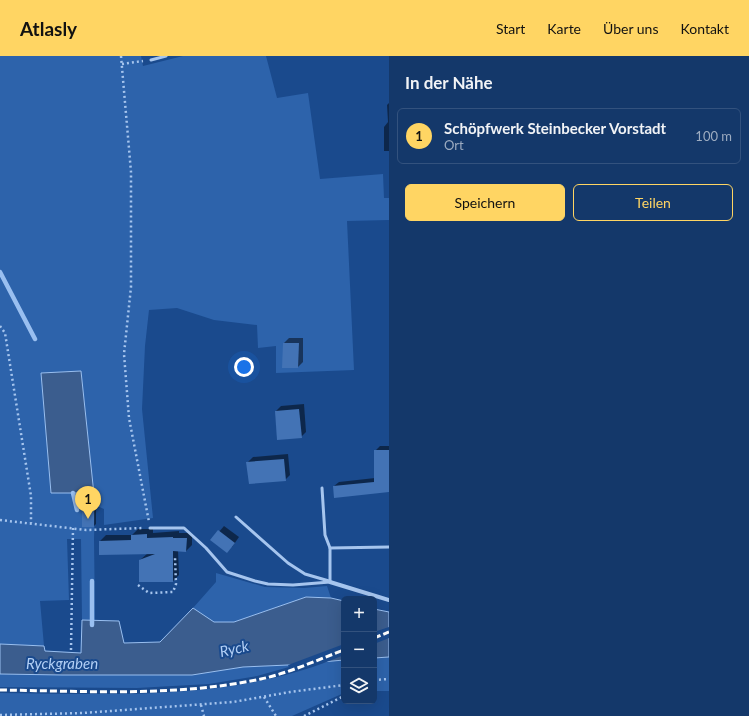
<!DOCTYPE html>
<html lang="de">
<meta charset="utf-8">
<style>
:root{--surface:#14386a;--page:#214372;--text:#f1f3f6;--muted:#9dacc1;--line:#33527e;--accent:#ffd563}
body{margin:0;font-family:Lato,sans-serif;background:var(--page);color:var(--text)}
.controls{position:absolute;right:12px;bottom:12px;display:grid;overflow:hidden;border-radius:6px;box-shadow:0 4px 16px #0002}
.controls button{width:36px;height:36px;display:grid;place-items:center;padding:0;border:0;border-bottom:1px solid var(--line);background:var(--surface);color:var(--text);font:20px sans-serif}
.you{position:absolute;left:244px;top:311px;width:14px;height:14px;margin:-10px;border:3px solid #fff;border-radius:50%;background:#1a73e8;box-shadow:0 0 0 6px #1a73e833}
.badge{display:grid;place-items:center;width:26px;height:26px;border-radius:50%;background:var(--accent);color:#111;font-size:13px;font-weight:700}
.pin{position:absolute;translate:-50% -33px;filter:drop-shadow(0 1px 2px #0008)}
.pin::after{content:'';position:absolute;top:21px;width:14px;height:12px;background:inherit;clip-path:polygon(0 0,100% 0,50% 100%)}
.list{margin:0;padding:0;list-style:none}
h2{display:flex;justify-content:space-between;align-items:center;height:52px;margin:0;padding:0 16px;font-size:17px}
h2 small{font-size:13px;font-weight:400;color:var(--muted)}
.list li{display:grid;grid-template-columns:26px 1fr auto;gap:12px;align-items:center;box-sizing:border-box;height:56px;margin:0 8px 8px;padding:0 8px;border:1px solid var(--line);border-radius:6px}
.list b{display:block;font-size:15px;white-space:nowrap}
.list p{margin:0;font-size:13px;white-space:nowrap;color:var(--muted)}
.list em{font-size:13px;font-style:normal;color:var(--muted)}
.actions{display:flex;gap:8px;padding:12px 16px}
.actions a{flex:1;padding:9px 0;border:1px solid var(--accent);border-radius:6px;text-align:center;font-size:14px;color:var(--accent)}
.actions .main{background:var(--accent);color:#111}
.icon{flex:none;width:22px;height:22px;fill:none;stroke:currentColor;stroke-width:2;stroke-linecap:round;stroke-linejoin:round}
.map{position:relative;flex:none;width:389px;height:660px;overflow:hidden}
header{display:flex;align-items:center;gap:24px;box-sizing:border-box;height:56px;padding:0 20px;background:var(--accent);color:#111}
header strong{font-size:19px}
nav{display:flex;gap:22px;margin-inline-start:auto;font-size:14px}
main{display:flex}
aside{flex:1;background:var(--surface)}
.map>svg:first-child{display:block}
.green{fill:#2d63ab;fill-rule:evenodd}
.water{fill:#3b5d8e;stroke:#99bff0}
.pier{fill:#1a4a8d}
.shadow{fill:#0007}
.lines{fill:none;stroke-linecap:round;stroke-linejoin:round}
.stream{stroke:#99bff0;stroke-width:4.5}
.building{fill:#4373b5}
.path{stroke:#a6c5ee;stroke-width:2.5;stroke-dasharray:2 3;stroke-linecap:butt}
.lane{stroke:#a6c5ee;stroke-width:3}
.street{stroke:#a6c5ee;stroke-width:4}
.rail{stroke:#fff;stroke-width:3;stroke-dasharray:7 3;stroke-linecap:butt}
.labels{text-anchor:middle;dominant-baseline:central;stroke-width:4;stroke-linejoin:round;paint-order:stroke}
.water-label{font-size:15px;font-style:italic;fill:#b2cff5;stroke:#1a4a8d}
</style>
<header>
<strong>Atlasly</strong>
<nav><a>Start</a><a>Karte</a><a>Über uns</a><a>Kontakt</a></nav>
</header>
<main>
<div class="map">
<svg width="389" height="660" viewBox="0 0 389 660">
<rect width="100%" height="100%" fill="#1a4a8d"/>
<g class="green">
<path d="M0,0H141L143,10L183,0H266L277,42L308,37L320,123L383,118L384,142H389V164L347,165L354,314L276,317V290L258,292L257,269L214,264L177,252L149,254L145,290L142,353L153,462L104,469V453L95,449L94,483L95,564H82L81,483H67L69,544L40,545L44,590L0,588ZM81,315L95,448L83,437L51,436L41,317Z"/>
<polygon points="216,517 265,531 304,532 327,530 331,542 306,541 234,566 213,566 193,552 216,526"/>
<polygon points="389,601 389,635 374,635 374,602"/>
<path d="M332,604H344V637L292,660H0V637C111,638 226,645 332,604Z"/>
<polygon points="288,609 289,611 257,620 209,628 137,632 0,631 0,618 62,619 192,619 243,611"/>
</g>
<g class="water">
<polygon points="81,315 95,448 85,449 83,437 51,437 41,317"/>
<polygon points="306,541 331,542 344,545 344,604 288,609 243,611 192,619 62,619 0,618 0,588 44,590 45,595 81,597 82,564 119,565 124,587 160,586 193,552 214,566 234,566"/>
<polygon points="374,553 389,556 389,601 374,602"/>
</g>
<g class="pier">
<polygon points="389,571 389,582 374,588 374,576"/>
<polygon points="344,588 344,599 324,607 289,611 288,609"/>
</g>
<g class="shadow">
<polygon points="389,47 389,95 384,95 384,71 388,66 387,49"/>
<polygon points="289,282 303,282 303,306 298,311 284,287"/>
<polygon points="304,348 306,376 301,381 276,355 281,350"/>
<polygon points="380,390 389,390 389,435 334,430 339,426 375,422 375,395"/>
<polygon points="288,398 290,419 285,424 248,406 253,401"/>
<polygon points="85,453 96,453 96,468 94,470 83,455"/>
<polygon points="224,470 239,481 232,491 212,484"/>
<polygon points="138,473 153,473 153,477 179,475 179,477 192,477 192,489 186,495 178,494 179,519 173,525 140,504 148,497 100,485 106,479 132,479"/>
</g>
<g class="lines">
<g class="stream">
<polyline points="0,216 35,283"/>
<polyline points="73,437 77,454"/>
<polyline points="92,569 92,525"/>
</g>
</g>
<g class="building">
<polygon points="283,287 299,287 298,312 282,312"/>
<polygon points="299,353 302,382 277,384 275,355"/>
<polygon points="374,394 389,394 389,436 334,442 333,430 374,426"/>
<polygon points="284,403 286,425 249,428 246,406"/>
<rect x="82" y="455" width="12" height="16"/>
<polygon points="218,474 235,487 227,497 210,484"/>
<polygon points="147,478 147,482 173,481 173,482 187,482 186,496 173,495 173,526 139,526 139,504 155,498 99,499 99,485 131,484 131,479"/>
</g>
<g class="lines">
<g class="path">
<polyline points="121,0 131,116 131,231 124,298 129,362 149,466"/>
<polyline points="122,8 143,5"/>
<polyline points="0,270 5,277 31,440 31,467"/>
<polyline points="0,464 86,474 143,472"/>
<polyline points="138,529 149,537 173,536 176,528 175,501"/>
<polyline points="71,594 73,472"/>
<polyline points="374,624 389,623"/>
<polyline points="264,641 276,660"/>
<polyline points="201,649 204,660"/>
<polyline points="0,659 83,657 233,646 290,636 344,629"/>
<polyline points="304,660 344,640"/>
</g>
<g class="lane">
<polyline points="151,4 166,0"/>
<polyline points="322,432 325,479 330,492"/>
<polyline points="236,461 288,507 305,518 329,525"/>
<polyline points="150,472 184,472 206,492 227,516 255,525 268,528 293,529 330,526"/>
<polyline points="330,526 330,492 389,491"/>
</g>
<polyline class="street" points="330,526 389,544"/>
<g class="rail">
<polyline points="374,582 389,576"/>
<path d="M0,634C86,635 176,641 261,623C289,617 317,604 344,594"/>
</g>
</g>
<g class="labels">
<g class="water-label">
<text transform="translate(234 592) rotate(-13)">Ryck</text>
<text x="62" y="607">Ryckgraben</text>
</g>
</g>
</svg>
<div class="controls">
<button>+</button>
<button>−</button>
<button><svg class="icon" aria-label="layers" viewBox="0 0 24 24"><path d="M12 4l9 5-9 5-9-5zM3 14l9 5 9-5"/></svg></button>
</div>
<div class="you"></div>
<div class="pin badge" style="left:88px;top:463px">1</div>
</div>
<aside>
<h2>In der Nähe<small></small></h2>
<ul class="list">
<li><span class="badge">1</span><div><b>Schöpfwerk Steinbecker Vorstadt</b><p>Ort</p></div><em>100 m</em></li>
</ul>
<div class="actions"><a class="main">Speichern</a><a>Teilen</a></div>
</aside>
</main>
